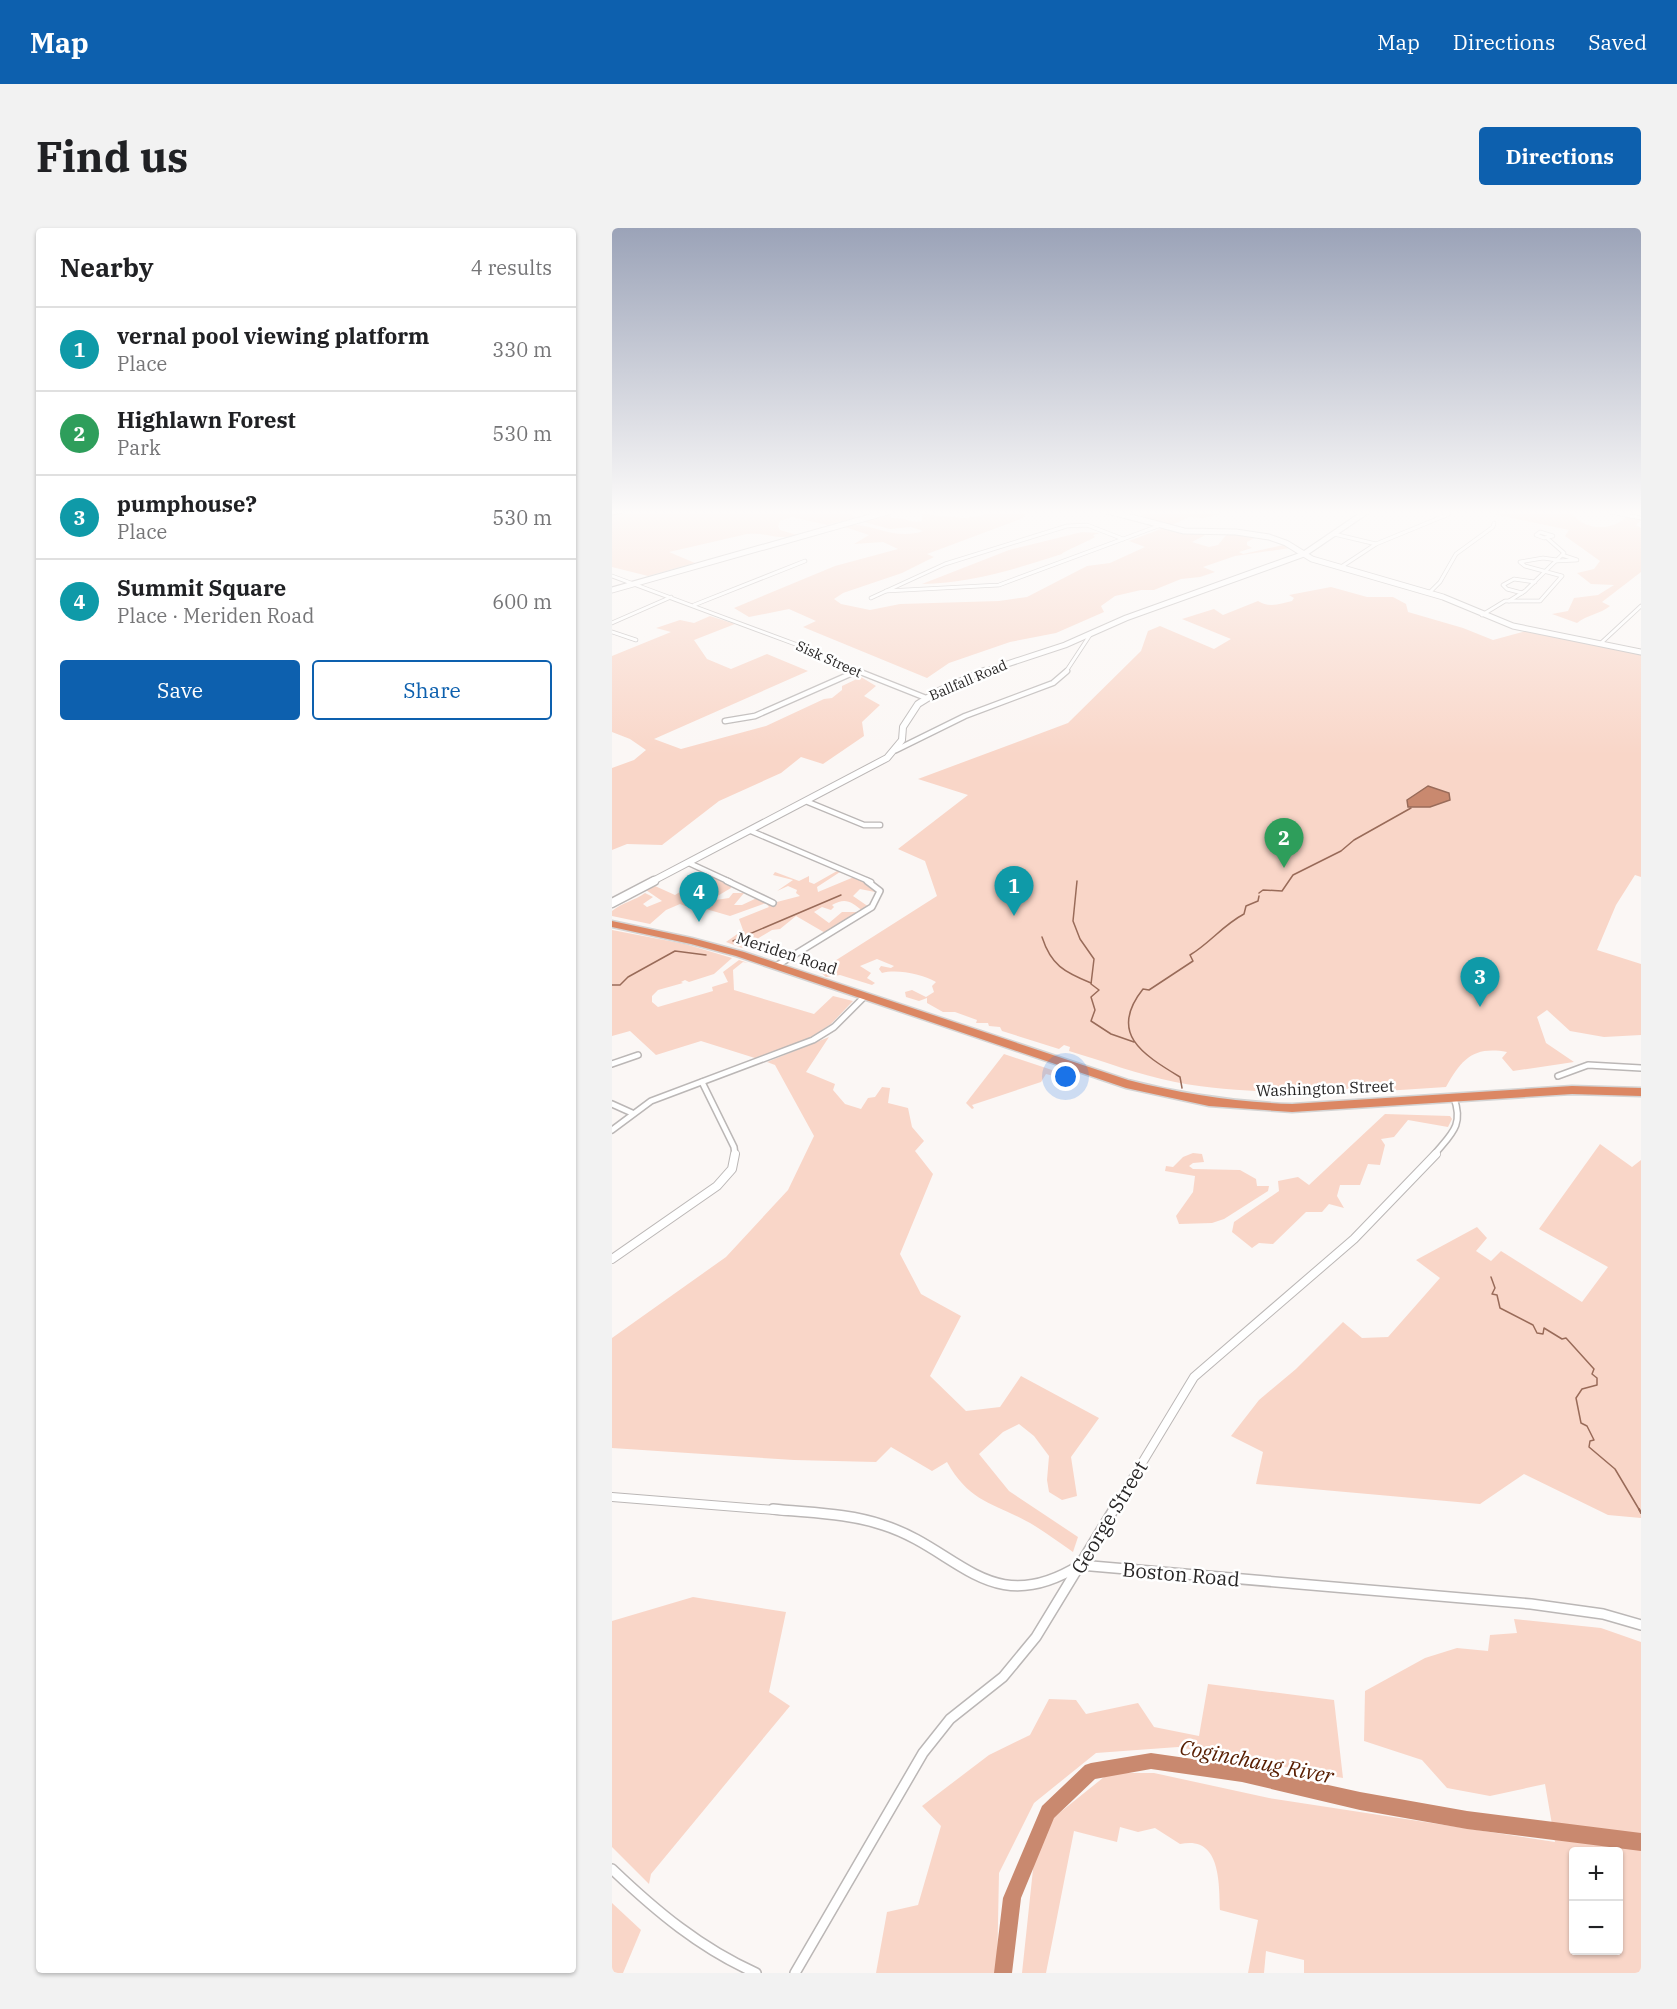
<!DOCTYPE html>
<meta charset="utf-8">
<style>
:root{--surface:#fff;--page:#f2f2f2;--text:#202124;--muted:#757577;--line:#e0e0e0;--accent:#0d60ae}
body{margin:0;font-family:"IBM Plex Serif",serif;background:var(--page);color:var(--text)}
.controls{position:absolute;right:18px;bottom:18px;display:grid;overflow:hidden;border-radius:6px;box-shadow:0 2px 4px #0004}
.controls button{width:54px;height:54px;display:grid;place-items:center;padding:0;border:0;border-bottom:2px solid var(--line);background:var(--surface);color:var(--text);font:30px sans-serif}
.you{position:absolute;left:454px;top:849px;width:21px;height:21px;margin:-15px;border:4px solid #fff;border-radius:50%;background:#1a73e8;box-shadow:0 0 0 9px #1a73e833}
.badge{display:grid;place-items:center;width:39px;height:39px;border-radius:50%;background:var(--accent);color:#fff;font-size:20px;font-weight:700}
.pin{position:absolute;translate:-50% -50px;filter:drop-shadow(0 2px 3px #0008)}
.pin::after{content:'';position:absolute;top:32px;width:21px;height:18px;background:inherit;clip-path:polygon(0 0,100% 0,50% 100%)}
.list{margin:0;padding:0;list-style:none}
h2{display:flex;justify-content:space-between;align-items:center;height:78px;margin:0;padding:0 24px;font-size:26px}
h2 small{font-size:20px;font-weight:400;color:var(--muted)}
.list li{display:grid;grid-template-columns:39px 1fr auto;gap:18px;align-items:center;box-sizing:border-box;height:84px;padding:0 24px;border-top:2px solid var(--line)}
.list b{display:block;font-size:22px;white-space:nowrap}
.list p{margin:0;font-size:20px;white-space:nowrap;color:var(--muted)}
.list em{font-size:20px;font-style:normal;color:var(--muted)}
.actions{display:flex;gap:12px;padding:18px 24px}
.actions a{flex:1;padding:14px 0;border:2px solid var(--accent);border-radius:6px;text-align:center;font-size:21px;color:var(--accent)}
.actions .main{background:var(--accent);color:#fff}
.map{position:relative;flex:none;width:1029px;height:1745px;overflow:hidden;border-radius:6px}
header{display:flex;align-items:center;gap:36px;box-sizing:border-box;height:84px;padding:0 30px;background:var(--accent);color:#fff}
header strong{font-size:28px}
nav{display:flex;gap:33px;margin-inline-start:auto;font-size:21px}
.intro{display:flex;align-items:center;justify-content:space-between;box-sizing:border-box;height:144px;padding:0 36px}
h1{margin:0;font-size:42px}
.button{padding:15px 27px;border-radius:6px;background:var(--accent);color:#fff;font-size:21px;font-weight:700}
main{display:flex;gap:36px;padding:0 36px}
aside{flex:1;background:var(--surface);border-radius:6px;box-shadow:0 2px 4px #0004}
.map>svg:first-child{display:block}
.green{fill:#f9d6c8;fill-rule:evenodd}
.water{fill:#c9896f;stroke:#996b59;stroke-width:1.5}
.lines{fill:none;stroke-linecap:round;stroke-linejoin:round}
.stream-far1{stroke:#996b59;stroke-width:1.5}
.stream{stroke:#996b59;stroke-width:2}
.river{fill:#c9896f;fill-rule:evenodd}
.street-far4-casing{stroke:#bbb7b6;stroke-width:4.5}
.street-far3-casing{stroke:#bbb7b6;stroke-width:7}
.street-far2-casing{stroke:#bbb7b6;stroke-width:8}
.street-far1-casing{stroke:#bbb7b6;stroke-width:10}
.street-casing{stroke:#bbb7b6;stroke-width:12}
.secondary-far2-casing{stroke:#bbb7b6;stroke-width:7}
.secondary-far1-casing{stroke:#bbb7b6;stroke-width:8}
.secondary-casing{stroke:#bbb7b6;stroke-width:11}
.highway-casing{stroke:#d4d4d4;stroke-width:3}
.street-far4{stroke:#fff;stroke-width:3}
.street-far3{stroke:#fff;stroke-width:4.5}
.street-far2{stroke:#fff;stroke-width:5}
.street-far1{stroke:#fff;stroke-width:8}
.street{stroke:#fff;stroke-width:9}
.secondary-far2{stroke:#fff;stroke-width:5}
.secondary-far1{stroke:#fff;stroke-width:6}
.secondary{stroke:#fff;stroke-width:8}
.highway{fill:#dc8763;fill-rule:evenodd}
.labels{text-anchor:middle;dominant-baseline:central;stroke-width:5;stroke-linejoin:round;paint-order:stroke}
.far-street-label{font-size:14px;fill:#282626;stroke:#fff}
.street-label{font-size:16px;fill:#282626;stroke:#fff}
.near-street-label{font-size:20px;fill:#282626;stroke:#fff}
.near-water-label{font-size:21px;font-style:italic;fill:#571d00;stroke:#fff}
</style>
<header>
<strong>Map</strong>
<nav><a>Map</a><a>Directions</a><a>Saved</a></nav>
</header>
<div class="intro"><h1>Find us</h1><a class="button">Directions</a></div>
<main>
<aside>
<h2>Nearby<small>4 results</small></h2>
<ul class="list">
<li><span class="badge" style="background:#0f9aa8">1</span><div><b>vernal pool viewing platform</b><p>Place</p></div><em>330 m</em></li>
<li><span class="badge" style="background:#2e9e5b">2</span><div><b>Highlawn Forest</b><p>Park</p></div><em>530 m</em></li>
<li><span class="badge" style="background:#0f9aa8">3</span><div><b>pumphouse?</b><p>Place</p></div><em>530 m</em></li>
<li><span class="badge" style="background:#0f9aa8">4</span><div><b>Summit Square</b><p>Place · Meriden Road</p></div><em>600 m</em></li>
</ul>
<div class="actions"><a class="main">Save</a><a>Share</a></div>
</aside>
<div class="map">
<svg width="1029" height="1745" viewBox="0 0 1029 1745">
<rect width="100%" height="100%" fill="#fbf7f5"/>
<g class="green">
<path d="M0,283H237L233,284L245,289L215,297L180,289L168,293L166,298L168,302L185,307C162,313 156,304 135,306L57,324L83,335L36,348L0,339Z"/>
<path d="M391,283H414L411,290L315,326L322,329L290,345L231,365L222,371L229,376L258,382L288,376L387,373L415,369L475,338L498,335L533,319L517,313L551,300L595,306L580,314L597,319L606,317L615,306L646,308L635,314V317L640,320L627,324L631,326L671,317L678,320L623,328L591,339L603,344L588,349L569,351L542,362H529L503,368L489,378L492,384L444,405L398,414L337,435L315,450L191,399L204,393L177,381L137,389L122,380L223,338L286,321L271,314L242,316L257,307L230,298C257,291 280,314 311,303L299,299L278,301L248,293L279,285V290C291,288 298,296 310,293V286L354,290Z"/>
<polygon points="540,283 622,283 591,290 577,289 558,298 525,289"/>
<path d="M867,283H952C960,284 962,288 968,293C982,303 1004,300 1014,289L1029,292L1024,297L1029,300V344L990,374L998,378C988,386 975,387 965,395L940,386L956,383L962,370L986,367L1002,357L979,356L965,345L982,341L988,333L953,308L957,302Z"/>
<path d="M470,304L488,305L481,307L483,309C475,314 452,323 450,326C404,341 358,355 310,356L397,322Z"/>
<path d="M719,359L755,369H781L794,376L796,384L851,400L881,412L914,403L1029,426V649L1023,647L1004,677L985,722L1029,736V807L992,809L958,803L935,782L925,789L934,815L962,834L901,843L890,830L895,824C861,818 850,831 834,859L773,863L768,858C700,865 631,867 563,854C527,847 491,833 457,823L458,819L452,817L447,821L390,803L388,799L377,798L376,795H364L365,792L343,784H331L315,775V770L307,773L294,769L293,764L300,762L314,769L322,764L320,758L324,754C310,746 285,741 270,745L267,741L269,738L279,740L282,738L265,731L248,738L259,745L255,750L263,755L260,757L228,747L214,749L207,743L325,668L313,633L286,621L356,567L306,551L456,495L529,423L536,403L548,398L602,421L619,411L570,391L602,381L611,387L646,373C656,380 669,376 680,373L682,370L677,367Z"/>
<polygon points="98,388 123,396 82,412 95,431 119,441 155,426 196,443 42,511 69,521 154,498 212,471 220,470 230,462 230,458 249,449 264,458 252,468 268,477 250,494 252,508 211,536 189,529 169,545 107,573 50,617 15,616 0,622 0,540 22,532 34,522 18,511 0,504 0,428 59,404 44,400 68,392 82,395"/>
<path d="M91,643L119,655V660L97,673L117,670L121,665H132L122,677H130L147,669L161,675L188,668L184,665L185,662L176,658L165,663L181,652L161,647L163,644L187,653L197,648V654L202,656L225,643L228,644L205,659L206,664L242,649L265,662L263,664L248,661L241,668L257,679L251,683C239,674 234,669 220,677L222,679L219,682L210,679L202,684L217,695L230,684H250L215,706L184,688L168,701L160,702L130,720L114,714L131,702L127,691L157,679L154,675L118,688L94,681L89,684L68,676L54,682L38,696L0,688V683C11,674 22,673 33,665L41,669L31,676L35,679L50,673L34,662L43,658L63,667L92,649L87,646Z"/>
<polygon points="0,702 73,716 120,730 102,746 77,754 73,752 69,754 71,755 46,762 40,768 40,774 46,779 101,763 100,759 116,754 111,744 127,732 136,735 131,734 121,742 122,762 202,786 221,768 241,773 219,796 196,811 146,831 89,813 44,827 18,803 0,808"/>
<path d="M217,809L194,844L223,856L221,862L233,876L249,881L256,870L263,869L270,859L278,860L276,875L296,880L300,899L312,913L303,923L321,946L288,1026L309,1066L349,1088L318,1148L354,1183L388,1179L409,1148L487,1190L459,1229L465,1268L450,1272L437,1264L435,1252L437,1228L422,1208L407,1196L391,1204L367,1226L397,1263L466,1309L461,1324C448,1315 436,1306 423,1298C385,1275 359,1277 335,1234L320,1243L279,1219L264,1234L182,1232L0,1220V1110L114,1029L176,962L202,908L163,837L155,834Z"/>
<polygon points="392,826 458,848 454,851 434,846 429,854 360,877 362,880 360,881 354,875"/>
<polygon points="773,886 838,888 840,891 836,899 796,892 782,909 769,911 773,917 768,937 756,936 748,957 728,957 725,968 732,980 717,976 710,984 694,984 661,1016 647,1015 640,1020 620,1004 622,994 667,963 666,953 686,949 697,957"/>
<polygon points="988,916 1020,939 1029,932 1029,1290 996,1287 912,1246 868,1276 644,1256 651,1224 619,1208 647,1172 684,1141 731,1094 750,1110 776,1109 828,1050 804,1032 865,999 875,1010 864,1023 879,1033 889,1023 970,1074 996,1039 927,1001"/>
<polygon points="581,925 590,926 592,934 581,935 577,938 581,941 628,942 644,951 645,958 657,958 656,963 612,991 600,995 567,996 564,988 581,964 583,948 553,943 554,938 561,939 571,929"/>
<polygon points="81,1369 174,1384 157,1464 178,1478 39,1646 37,1656 0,1619 0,1393"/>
<path d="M902,1391L989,1400L1029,1414V1745H692V1732L654,1723L652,1745H636L646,1692L608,1682C607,1655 609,1607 568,1616L543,1600L526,1604L508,1599L505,1614L462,1603L434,1745H410L422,1632L441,1590L497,1545H542L657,1570L943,1614L933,1556L878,1568L835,1560L810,1532L752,1513L753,1463L813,1430L845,1420L876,1423L878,1407L905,1405ZM962,1624H1006V1722H962Z"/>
<polygon points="596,1456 722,1472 731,1550 566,1519 484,1525 422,1575 387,1645 385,1745 264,1745 275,1684 306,1677 329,1598 310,1578 377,1527 418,1507 437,1471 464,1472 474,1486 526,1475 542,1499 587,1508"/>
<polygon points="0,1675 29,1702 11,1745 0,1745"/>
</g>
<polygon class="water" points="816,558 837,565 838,572 818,579 796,579 795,572"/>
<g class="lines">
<g class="stream-far1">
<polyline points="7,283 19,283"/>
<polyline points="0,287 15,284"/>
<polyline points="465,653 461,693 468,711 482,731 479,756 487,762 479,769 483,782 479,793 499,806 522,814"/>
<polyline points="647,665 651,662 670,663 681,647 729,623 742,612 799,580"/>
<path d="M430,709C439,737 452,744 479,755"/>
<polyline points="121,713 229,667"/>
<polyline points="0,757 8,757 16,749 63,723 94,727"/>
<path d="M570,860L568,849C530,826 496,805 531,761L537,762L581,733L578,727C598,715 611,697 632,686L634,678L646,673L647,668"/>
<polyline points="879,1049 883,1060 880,1066 885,1067 888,1080 921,1097 925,1105 931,1106 932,1100 950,1111 954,1110 982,1141 980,1146 985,1150 985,1157 970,1161 964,1170 969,1195 975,1198 982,1212 978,1213 977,1219 1003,1241 1028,1283"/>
</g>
<polyline class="stream" points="1027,1281 1029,1285"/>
<polygon class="river" points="539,1525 630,1538 748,1564 855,1583 1029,1605 1029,1623 855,1601 748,1582 630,1554 539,1541 483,1551 442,1590 409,1670 400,1745 382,1745 391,1670 430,1578 473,1537 479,1535"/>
<defs>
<g id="street-far4">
<polyline points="993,283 1029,290"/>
<polygon points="928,304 941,308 932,310 924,307"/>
<polyline points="722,306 764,316"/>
<polyline points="944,333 965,332 950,327"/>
<polyline points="729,339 764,316 837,286"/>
<polyline points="0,348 218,429 249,445"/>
<polyline points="274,363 387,357 549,297"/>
<polyline points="817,365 828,354 844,326 881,299 882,295"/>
<polyline points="910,365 895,361 891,357 902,351 923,354"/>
<polyline points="259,370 333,336 455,298 475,297 511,311"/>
<polyline points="897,373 913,363 952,325 935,310"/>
<polyline points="82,377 193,333"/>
<polyline points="870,387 893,373 928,373 950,348 913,338 908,334 931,330 945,332"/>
<polyline points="0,395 59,369"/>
<polyline points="0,404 24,412"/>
<polyline points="989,415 1029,378"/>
<polyline points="241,445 245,443"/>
<polyline points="453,445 478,407"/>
</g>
<g id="street-far3">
<polyline points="246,443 314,470"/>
<polyline points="113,493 143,488 245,443"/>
<polyline points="284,522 353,488 441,455 455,443"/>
<polyline points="196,574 252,597 268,597"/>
<polyline points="139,603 259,654"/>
<polyline points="77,635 118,654"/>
</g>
<g id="street-far2">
<polyline points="115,653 161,675"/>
<polyline points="164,738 260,679 268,663 255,653"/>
<polyline points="0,836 26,827"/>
<polyline points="946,848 976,837 1029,840"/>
<polyline points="90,854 122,919 123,927"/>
<polyline points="0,876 20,885"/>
<polyline points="0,902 39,873 201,812 222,799 253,768"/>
<path d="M822,927C839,906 852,898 842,870"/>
</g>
<g id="street-far1">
<polyline points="0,1031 105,958 120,941 123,926"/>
<polyline points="0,1269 175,1283"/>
<polyline points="501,1283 582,1149 742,1011 824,926"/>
</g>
<g id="street">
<path d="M161,1281C197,1285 236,1285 271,1297C347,1321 378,1393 468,1337L919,1376L991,1386L1029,1397"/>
<path d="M0,1641C44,1683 88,1720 144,1745"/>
<polyline points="183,1745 311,1525 338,1491 391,1449 424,1409 502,1281"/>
</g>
<g id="secondary-far2">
<polyline points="496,283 572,303 624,304 657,309 674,315 700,331 831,369 901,398 1029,424"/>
<polyline points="0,362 279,283"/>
<polyline points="368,445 453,417 514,390 692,326 755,283"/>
</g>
<polyline id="secondary-far1" points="39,654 275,530 290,512 291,499 306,476 327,463 372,443"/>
<polyline id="secondary" points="0,675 42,653"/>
<path id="highway" d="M0,693L80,710L132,724L516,852C570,866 624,874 680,876L960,858L1029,860V868L960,866L680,884L597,878L514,860L124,728L79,716L0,699Z"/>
</defs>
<use href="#street-far4" class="street-far4-casing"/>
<use href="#street-far3" class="street-far3-casing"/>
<use href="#street-far2" class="street-far2-casing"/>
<use href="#street-far1" class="street-far1-casing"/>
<use href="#street" class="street-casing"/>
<use href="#secondary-far2" class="secondary-far2-casing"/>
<use href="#secondary-far1" class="secondary-far1-casing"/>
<use href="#secondary" class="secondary-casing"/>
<use href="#highway" class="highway-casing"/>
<use href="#street-far4" class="street-far4"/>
<use href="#street-far3" class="street-far3"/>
<use href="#street-far2" class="street-far2"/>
<use href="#street-far1" class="street-far1"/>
<use href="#street" class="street"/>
<use href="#secondary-far2" class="secondary-far2"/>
<use href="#secondary-far1" class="secondary-far1"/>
<use href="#secondary" class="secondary"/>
<use href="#highway" class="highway"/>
</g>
<linearGradient id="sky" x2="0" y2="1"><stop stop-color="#9ba3b8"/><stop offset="0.54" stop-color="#fdfbfa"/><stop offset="1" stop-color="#fdfbfa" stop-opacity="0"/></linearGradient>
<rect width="1029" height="527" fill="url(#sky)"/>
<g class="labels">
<g class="far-street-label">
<text transform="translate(217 431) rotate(24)">Sisk Street</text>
<text transform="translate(356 452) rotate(-23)">Ballfall Road</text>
</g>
<g class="street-label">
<text transform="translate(175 725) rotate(18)">Meriden Road</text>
<text transform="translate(713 860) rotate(-2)">Washington Street</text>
</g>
<g class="near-street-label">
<text transform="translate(497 1289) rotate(-59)">George Street</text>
<text transform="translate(569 1346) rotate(5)">Boston Road</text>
</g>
<g class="near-water-label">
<text transform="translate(645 1533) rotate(11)">Coginchaug River</text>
</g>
</g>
</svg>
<div class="controls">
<button>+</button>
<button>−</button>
</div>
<div class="you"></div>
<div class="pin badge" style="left:402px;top:688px;background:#0f9aa8">1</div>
<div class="pin badge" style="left:672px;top:640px;background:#2e9e5b">2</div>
<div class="pin badge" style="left:868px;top:779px;background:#0f9aa8">3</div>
<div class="pin badge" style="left:87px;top:694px;background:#0f9aa8">4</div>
</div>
</main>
